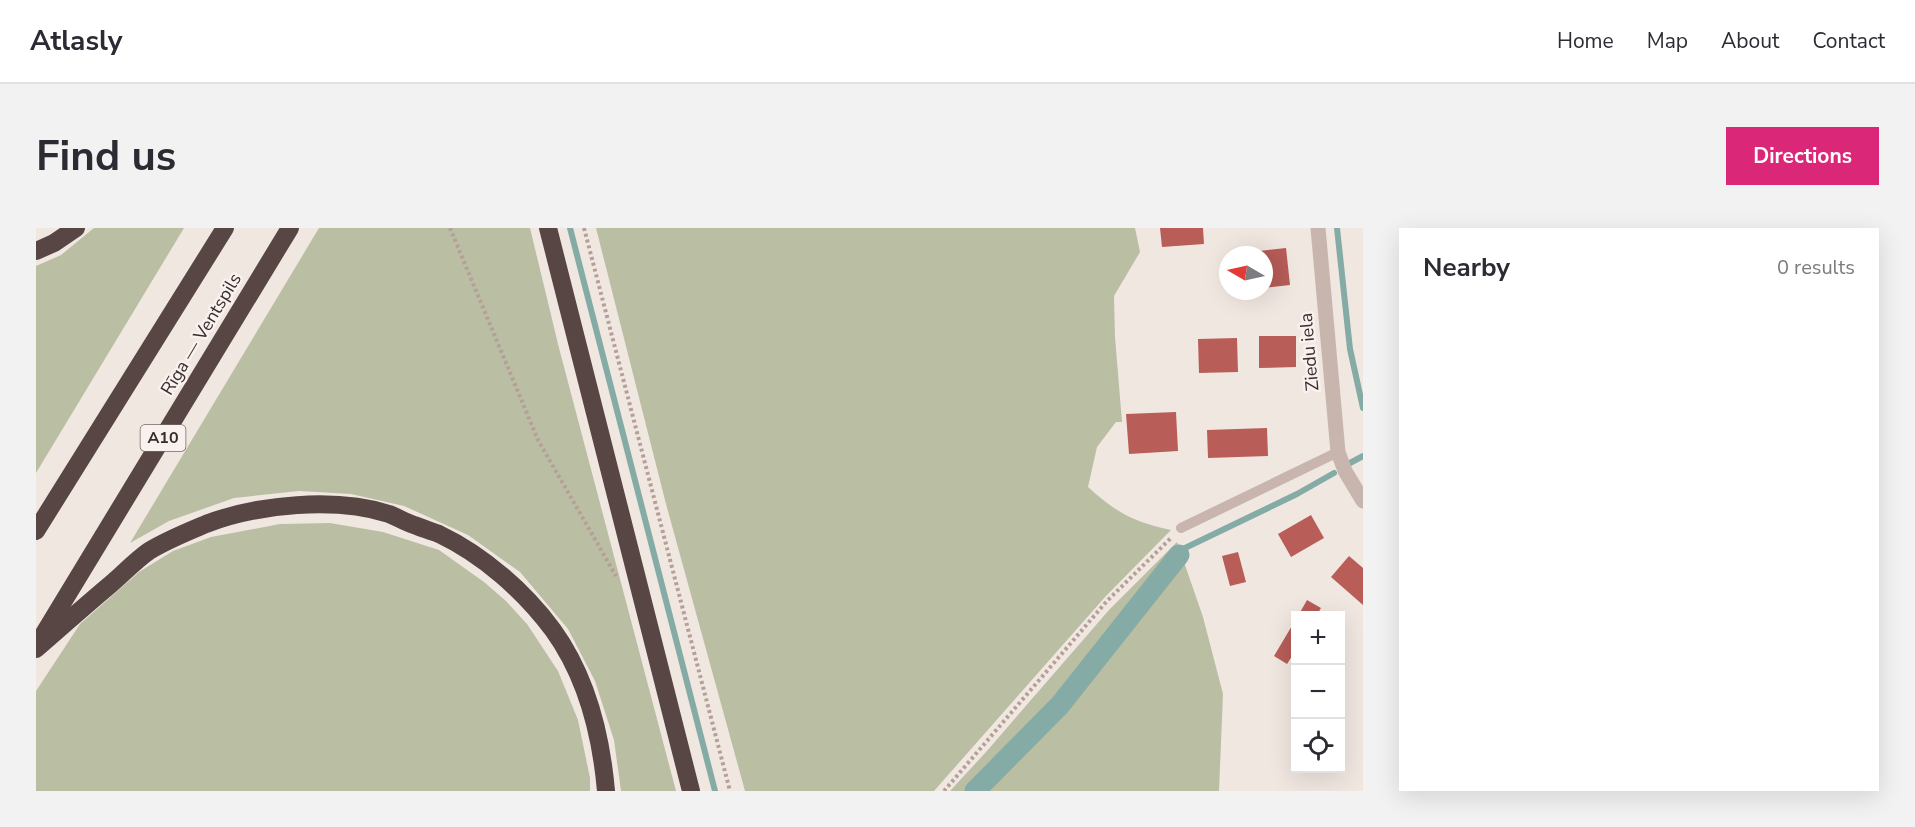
<!DOCTYPE html>
<meta charset="utf-8">
<style>
:root{--surface:#fff;--page:#f2f2f3;--text:#2b2b33;--muted:#7c7c81;--line:#e1e1e2;--accent:#db2777}
body{margin:0;font-family:"Nunito Sans",sans-serif;background:var(--page);color:var(--text)}
.controls{position:absolute;right:18px;bottom:18px;display:grid;overflow:hidden;border-radius:0px;box-shadow:0 6px 24px #0002}
.controls button{width:54px;height:54px;display:grid;place-items:center;padding:0;border:0;border-bottom:2px solid var(--line);background:var(--surface);color:var(--text);font:30px sans-serif}
.compass{position:absolute;left:1183px;top:18px;width:54px;height:54px;border-radius:50%;background:var(--surface);box-shadow:0 6px 24px #0002;rotate:279deg}
.list{margin:0;padding:0;list-style:none}
h2{display:flex;justify-content:space-between;align-items:center;height:78px;margin:0;padding:0 24px;font-size:26px}
h2 small{font-size:20px;font-weight:400;color:var(--muted)}
.icon{flex:none;width:33px;height:33px;fill:none;stroke:currentColor;stroke-width:2;stroke-linecap:round;stroke-linejoin:round}
.map{position:relative;flex:none;width:1327px;height:563px;overflow:hidden;border-radius:0px}
header{display:flex;align-items:center;gap:36px;box-sizing:border-box;height:84px;padding:0 30px;background:var(--surface);border-bottom:2px solid var(--line)}
header strong{font-size:28px}
nav{display:flex;gap:33px;margin-inline-start:auto;font-size:21px}
.intro{display:flex;align-items:center;justify-content:space-between;box-sizing:border-box;height:144px;padding:0 36px}
h1{margin:0;font-size:42px}
.button{padding:15px 27px;border-radius:0px;background:var(--accent);color:#fff;font-size:21px;font-weight:700}
main{display:flex;gap:36px;padding:0 36px}
aside{flex:1;background:var(--surface);border-radius:0px;box-shadow:0 6px 24px #0002}
.map>svg:first-child{display:block}
.green{fill:#babea3}
.lines{fill:none;stroke-linecap:round;stroke-linejoin:round}
.stream{stroke:#84aba5;stroke-width:6}
.canal{stroke:#84aba5;stroke-width:21}
.building{fill:#b85d58}
.path{stroke:#b49f99;stroke-width:4;stroke-dasharray:3 3;stroke-linecap:butt}
.lane{stroke:#c8b5ae;stroke-width:10}
.street{stroke:#c8b5ae;stroke-width:15}
.highway{stroke:#574644;stroke-width:18}
.labels{text-anchor:middle;dominant-baseline:central;stroke-width:5;stroke-linejoin:round;paint-order:stroke}
.shield{fill:#f9f1ee;stroke:#716866;stroke-width:1.5}
.shield-label{font-size:16px;font-weight:bold;fill:#372d2c}
.street-label{font-size:18px;fill:#372d2c;stroke:#f9f1ee}
</style>
<header>
<strong>Atlasly</strong>
<nav><a>Home</a><a>Map</a><a>About</a><a>Contact</a></nav>
</header>
<div class="intro"><h1>Find us</h1><a class="button">Directions</a></div>
<main>
<div class="map">
<svg width="1327" height="563" viewBox="0 0 1327 563">
<rect width="100%" height="100%" fill="#f1e7e1"/>
<g class="green">
<polygon points="58,0 148,0 0,245 0,38 25,27"/>
<polygon points="283,0 494,0 523,120 640,563 585,563 578,512 559,453 532,401 484,344 432,307 368,278 315,266 263,263 198,270 133,293 94,315"/>
<path d="M560,0H1099L1104,24L1078,68L1079,109L1086,194H1080L1061,219L1052,259C1081,285 1097,294 1135,302L1069,369L898,563H709L630,276Z"/>
<polygon points="294,295 347,304 403,322 448,354 470,373 491,396 522,443 542,492 554,550 554,563 0,563 0,463 44,396 103,344 137,323 175,309 244,296"/>
<polygon points="1141,314 1167,389 1187,466 1183,563 914,563 950,524 1073,382"/>
</g>
<g class="lines">
<g class="stream">
<polyline points="534,0 679,563"/>
<polyline points="1301,0 1314,121 1327,180"/>
<polyline points="1314,235 1327,228"/>
<polyline points="1143,327 1149,320 1261,266 1298,245"/>
</g>
<polyline class="canal" points="939,563 1024,477 1143,327"/>
</g>
<g class="building">
<polygon points="1124,0 1167,0 1168,16 1126,19"/>
<polygon points="1250,20 1254,57 1228,60 1228,27 1216,27 1215,24"/>
<polygon points="1223,108 1260,108 1260,139 1223,140"/>
<polygon points="1201,110 1202,144 1163,145 1162,111"/>
<polygon points="1140,184 1142,223 1093,226 1090,186"/>
<polygon points="1231,200 1232,228 1172,230 1171,202"/>
<polygon points="1275,287 1288,310 1255,329 1242,306"/>
<polygon points="1202,324 1210,354 1194,358 1186,328"/>
<polygon points="1313,328 1327,340 1327,377 1295,349"/>
<polygon points="1271,372 1285,380 1280,388 1262,388"/>
<polygon points="1260,391 1260,422 1251,436 1238,428"/>
</g>
<g class="lines">
<g class="path">
<polyline points="414,0 502,212 580,348"/>
<polyline points="548,0 694,563"/>
<polyline points="908,563 1071,373 1136,309"/>
</g>
<polyline class="lane" points="1145,300 1302,224"/>
<polyline class="street" points="1282,0 1302,224 1309,243 1327,273"/>
<g class="highway">
<polyline points="512,0 655,563"/>
<polyline points="0,23 18,15 40,0"/>
<polyline points="0,303 189,0"/>
<polyline points="7,407 254,0"/>
<path d="M0,421C25,399 50,377 75,356C88,345 100,332 113,323C131,312 151,304 170,296C222,276 300,269 353,286C361,289 369,294 378,297C386,300 395,303 403,306C447,327 488,363 517,402C551,449 565,506 570,563"/>
</g>
</g>
<g class="labels">
<rect class="shield" x="104.5" y="197" width="45" height="26" rx="4.5"/>
<g class="shield-label">
<text x="127" y="210">A10</text>
</g>
<g class="street-label">
<text transform="translate(165 106) rotate(-59)">Rīga — Ventspils</text>
<text transform="translate(1273 124) rotate(-95)">Ziedu iela</text>
</g>
</g>
</svg>
<div class="controls">
<button>+</button>
<button>−</button>
<button><svg class="icon" aria-label="locate" viewBox="0 0 24 24"><circle cx="12" cy="12" r="6"/><path d="M12 2v4M12 18v4M2 12h4M18 12h4"/></svg></button>
</div>
<svg class="compass" viewBox="-18 -18 36 36"><path d="M0-13l5 13h-10z" fill="#e53935"/><path d="M0 13l5-13h-10z" fill="#7c7c81"/></svg>
</div>
<aside>
<h2>Nearby<small>0 results</small></h2>
<ul class="list">
</ul>
</aside>
</main>
